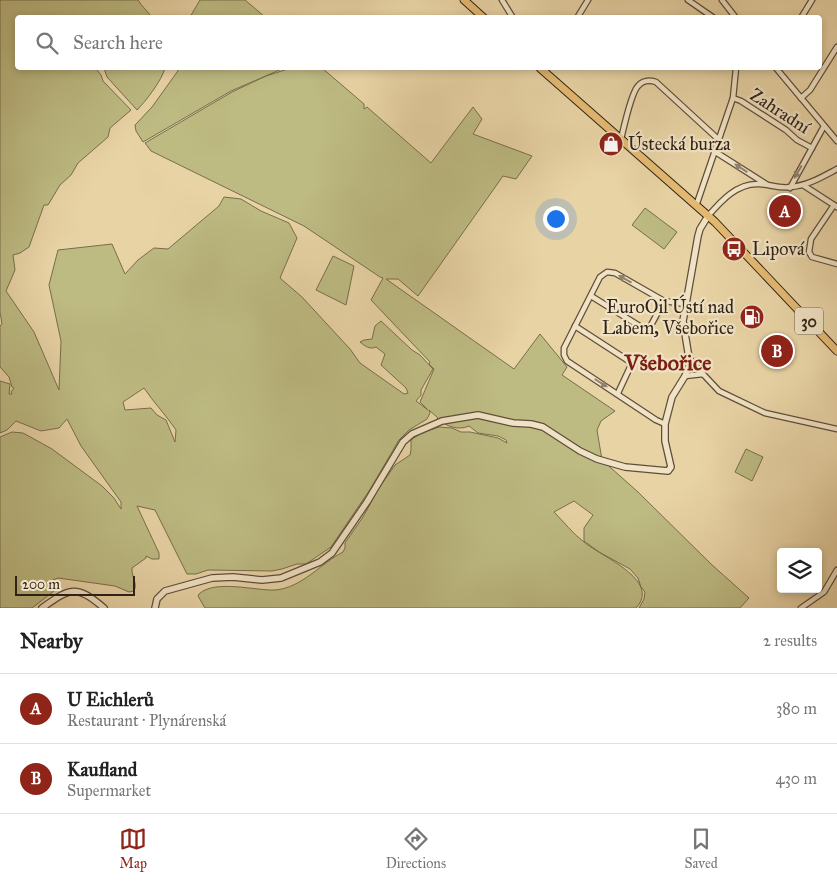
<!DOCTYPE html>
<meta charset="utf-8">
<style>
:root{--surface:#fff;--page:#f2f2f2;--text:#222;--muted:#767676;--line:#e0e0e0;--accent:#8f2418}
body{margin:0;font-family:"IM FELL Great Primer",serif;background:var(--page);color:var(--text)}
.controls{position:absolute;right:15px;bottom:15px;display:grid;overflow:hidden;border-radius:5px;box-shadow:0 2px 8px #0003}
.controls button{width:45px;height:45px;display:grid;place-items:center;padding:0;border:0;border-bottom:1px solid var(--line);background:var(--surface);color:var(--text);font:25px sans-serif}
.scale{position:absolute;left:15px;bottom:12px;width:120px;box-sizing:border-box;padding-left:5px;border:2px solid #302216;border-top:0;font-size:14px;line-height:18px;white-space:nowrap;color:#302216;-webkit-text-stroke:4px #f0e2c4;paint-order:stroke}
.you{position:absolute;left:555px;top:218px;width:18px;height:18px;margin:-12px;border:4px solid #fff;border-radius:50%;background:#1a73e8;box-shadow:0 0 0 8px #1a73e833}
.badge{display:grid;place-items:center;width:32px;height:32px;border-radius:50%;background:var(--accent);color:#fff;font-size:16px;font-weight:700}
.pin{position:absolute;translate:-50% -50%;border:2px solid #fff;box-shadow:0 1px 5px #0006}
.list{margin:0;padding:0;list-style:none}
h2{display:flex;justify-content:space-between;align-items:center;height:65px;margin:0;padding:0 20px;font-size:21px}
h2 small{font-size:16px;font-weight:400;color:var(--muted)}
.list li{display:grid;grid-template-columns:32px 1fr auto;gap:15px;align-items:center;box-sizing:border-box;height:70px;padding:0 20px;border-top:1px solid var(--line)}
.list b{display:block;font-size:19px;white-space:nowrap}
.list p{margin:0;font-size:16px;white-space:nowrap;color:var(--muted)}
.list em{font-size:16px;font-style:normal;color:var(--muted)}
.icon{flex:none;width:28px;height:28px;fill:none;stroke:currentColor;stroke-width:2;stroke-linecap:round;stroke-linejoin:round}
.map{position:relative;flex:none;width:837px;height:608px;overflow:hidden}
.search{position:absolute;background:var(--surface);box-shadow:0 2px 8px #0003;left:15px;right:15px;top:15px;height:55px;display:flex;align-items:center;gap:12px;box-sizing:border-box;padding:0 18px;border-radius:5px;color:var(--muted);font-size:19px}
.sheet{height:205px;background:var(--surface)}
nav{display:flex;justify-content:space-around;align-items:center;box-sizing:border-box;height:70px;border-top:1px solid var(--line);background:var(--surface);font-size:14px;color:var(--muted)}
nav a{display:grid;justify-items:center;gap:2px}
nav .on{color:var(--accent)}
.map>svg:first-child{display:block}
.green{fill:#bdba82;stroke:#766e4c;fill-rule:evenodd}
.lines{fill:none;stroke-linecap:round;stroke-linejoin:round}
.minor-casing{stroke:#5e4e3a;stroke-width:7}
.tertiary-casing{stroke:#5e4e3a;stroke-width:8}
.primary-casing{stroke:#302216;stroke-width:9}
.minor{stroke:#f0e2c4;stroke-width:4.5}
.tertiary{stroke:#f0e2c4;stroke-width:5.5}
.primary{stroke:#e4ba72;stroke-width:7}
.oneway{fill:#90826d}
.labels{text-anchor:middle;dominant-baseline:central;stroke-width:4.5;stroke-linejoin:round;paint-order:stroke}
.shield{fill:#f0e2c4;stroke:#6a5c4a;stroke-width:1}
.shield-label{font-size:16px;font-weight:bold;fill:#302216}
.street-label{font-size:18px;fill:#302216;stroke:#f0e2c4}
.poi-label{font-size:18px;fill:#302216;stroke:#f0e2c4;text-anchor:start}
.district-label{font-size:22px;font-weight:bold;fill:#7a1f14;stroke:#f0e2c4}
</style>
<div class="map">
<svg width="837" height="608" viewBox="0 0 837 608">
<rect width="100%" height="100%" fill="#e8d3a5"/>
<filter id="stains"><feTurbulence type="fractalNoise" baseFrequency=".004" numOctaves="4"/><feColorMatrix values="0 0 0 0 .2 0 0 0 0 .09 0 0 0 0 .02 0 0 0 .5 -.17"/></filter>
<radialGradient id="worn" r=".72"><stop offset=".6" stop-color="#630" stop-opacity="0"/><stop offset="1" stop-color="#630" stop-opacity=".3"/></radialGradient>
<g class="green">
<path d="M0,0H138C142,7 148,11 151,17L18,18V68H165C162,80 146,101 137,110L107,77L104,68L96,69L101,75L103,81L131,110L110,128L108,137L78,163L71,175L60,185L48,205H44L29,247L20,253L13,255L15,270L6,291L34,332L59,390L61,341L49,285L58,250L112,244L125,274L138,260L154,248L168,249L219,206L224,197L241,199L261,211L289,223L297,238L280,278L302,297L350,349L360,363L404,394L408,393L406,388L381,365L385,354L376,347C370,350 365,346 360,342L364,340L372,339L375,326L381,321L412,350L420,355L433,369L421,390V395L416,401L428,410L420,402L434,369L429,364L430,362L371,300L383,278L380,277L304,226L151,151L145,143L232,92L266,76L291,68H322L364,104V109L367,107L431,163L473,107L482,119L473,134L532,156L516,179L503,176L418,296L398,279H386L514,369L540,334L567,367L562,375L615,411L601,421L597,430L602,460L638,492L711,564L749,598L740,608H639L644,599L645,592L641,587L638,578L630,569L599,552L584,541V528L593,515L574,501L554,512C564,522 573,534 584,542C600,556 662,580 636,608H205L198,596L199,594C215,579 256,591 275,590C302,588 321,563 343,552L345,548V543L363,517L379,488L395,465L410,455L411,450V440L421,433L439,427L452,428L461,432H470L498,438L507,443L506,440L498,436L478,433L469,426C458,431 446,426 437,419L438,418L429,410L430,413L427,419L409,430L399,440L369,491L331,547L306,564H297L282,569L272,571L208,570L196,574H187L155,510L137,506L159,553V559H152L146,556V558L132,568C131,576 138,583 134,591L129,592L115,586L58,578L53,580L52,586L54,591L32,608H0V437L12,432L23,433L52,449L102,486L114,498L121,509V502L81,446L67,419L59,428L41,431L16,421L7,430L0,433V381L10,384L9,394H12L11,392L14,388L12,387L9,377L0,367V326L2,324L0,312ZM144,388C154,403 166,415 176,430L175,442L166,420L157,415L151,408L125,410L123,402Z"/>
<polygon points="200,0 245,0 265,17 190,17"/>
<polygon points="180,68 284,68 231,91 143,142 136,131 135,125 152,107"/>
<polygon points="645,208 677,232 664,249 632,225"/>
<polygon points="333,256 354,266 346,305 316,290"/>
<polygon points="746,449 763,457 752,481 735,472"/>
</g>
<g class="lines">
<defs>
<g id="minor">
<polyline points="502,0 513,18"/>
<polyline points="688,0 714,18"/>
<polyline points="722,0 736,18"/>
<polyline points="577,18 588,0"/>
<polyline points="801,18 812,0"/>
<polyline points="776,68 837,141"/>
<polyline points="733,98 741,101 786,130 797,140 812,148"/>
<polyline points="801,98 810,90 837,47"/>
<path d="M621,139C624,127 631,93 638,86C643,80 650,80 656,82L718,139"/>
<polyline points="714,151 766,184"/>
<polyline points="803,185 837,207"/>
<polyline points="790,188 824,126"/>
<polyline points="834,205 811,239 809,252 812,257 837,264"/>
<polyline points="696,206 733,98 736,68"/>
<path d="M708,216C721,201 737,183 759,184C769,184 780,189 790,187C807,186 822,177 837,169"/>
<polyline points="591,296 646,330 650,327 664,301"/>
<polyline points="575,326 632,363 618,393"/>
<polyline points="689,358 703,374"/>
<polyline points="685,376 703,374 719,391 765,413 837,429"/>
<polyline points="665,424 656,420 567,361 564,355 564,348 600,277 607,272 615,273 664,301 685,304"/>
<polyline points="801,608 824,592 837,570"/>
</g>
<g id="tertiary">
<path d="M42,608C70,588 76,584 104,608"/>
<polyline points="155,608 157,599 165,591 212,578 233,577 262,580 281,578 320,562 332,553 367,502 403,442 412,434 442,421 478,415 513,423 531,424 543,427 580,451 597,459 625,467 668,471 671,467 665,441 665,424 672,397 685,376 689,366 689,358 683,321 698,236 700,229 708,216"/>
</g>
<g id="primary">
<polyline points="464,0 484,18"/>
<polyline points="540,68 715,222 837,351"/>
</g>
</defs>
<use href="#minor" class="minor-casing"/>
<use href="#tertiary" class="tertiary-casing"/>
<use href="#primary" class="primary-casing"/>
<use href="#minor" class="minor"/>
<use href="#tertiary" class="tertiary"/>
<use href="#primary" class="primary"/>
</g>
<defs><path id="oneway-solid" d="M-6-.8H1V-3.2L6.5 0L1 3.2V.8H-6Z" transform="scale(1.25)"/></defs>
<g class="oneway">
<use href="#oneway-solid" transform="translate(741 168) rotate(-147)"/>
<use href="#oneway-solid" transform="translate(798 172) rotate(120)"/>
<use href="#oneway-solid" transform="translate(625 279) rotate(-151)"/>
<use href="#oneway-solid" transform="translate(601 383) rotate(32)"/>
</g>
<defs>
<symbol id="shop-disc" viewBox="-11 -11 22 22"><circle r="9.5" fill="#8f2418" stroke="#f0e2c4"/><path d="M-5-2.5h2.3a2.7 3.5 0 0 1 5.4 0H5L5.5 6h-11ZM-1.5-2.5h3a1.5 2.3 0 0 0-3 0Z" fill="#fff"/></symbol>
<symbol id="bus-disc" viewBox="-11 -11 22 22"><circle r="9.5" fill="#8f2418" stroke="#f0e2c4"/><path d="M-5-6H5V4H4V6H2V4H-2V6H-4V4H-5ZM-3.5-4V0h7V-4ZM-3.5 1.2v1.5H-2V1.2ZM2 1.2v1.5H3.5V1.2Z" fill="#fff"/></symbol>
<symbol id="fuel-disc" viewBox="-11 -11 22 22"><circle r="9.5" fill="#8f2418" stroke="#f0e2c4"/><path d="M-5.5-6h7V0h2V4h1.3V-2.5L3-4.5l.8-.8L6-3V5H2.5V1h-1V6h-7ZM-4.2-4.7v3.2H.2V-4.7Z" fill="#fff"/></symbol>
</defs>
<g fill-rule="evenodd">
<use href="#shop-disc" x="597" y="130" width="28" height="28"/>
<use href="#bus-disc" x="720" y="235" width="28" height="28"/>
<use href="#fuel-disc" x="738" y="303" width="28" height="28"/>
</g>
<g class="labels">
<rect class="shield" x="795" y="307.5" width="28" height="27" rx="4"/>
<g class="shield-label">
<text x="809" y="321">30</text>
</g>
<g class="street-label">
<text transform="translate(780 111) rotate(33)">Zahradní</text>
</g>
<g class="poi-label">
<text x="628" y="144">Ústecká burza</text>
<text x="752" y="249">Lipová</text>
<text x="734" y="307" text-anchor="end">EuroOil Ústí nad<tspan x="734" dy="21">Labem, Všebořice</tspan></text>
</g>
<g class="district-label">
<text x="668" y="362">Všebořice</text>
</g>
</g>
<rect width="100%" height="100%" filter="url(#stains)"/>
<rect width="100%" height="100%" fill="url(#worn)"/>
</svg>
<div class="controls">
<button><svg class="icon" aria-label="layers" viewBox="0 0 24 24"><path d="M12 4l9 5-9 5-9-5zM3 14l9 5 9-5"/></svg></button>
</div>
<div class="scale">200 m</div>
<div class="you"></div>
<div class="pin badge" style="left:785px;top:211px">A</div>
<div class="pin badge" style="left:777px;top:351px">B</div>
<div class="search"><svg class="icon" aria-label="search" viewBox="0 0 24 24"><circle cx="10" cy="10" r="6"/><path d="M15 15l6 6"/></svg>Search here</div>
</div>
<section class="sheet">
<h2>Nearby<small>2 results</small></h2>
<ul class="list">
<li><span class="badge">A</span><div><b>U Eichlerů</b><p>Restaurant · Plynárenská</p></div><em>380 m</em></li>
<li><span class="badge">B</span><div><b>Kaufland</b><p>Supermarket</p></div><em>430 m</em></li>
</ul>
</section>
<nav>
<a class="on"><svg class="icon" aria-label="map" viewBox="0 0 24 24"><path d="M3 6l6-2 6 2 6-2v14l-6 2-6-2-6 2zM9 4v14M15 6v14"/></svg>Map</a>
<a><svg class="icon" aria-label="directions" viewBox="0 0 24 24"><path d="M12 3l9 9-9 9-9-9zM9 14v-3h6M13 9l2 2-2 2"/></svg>Directions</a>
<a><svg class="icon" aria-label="saved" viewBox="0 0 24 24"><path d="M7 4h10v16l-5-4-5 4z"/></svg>Saved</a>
</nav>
